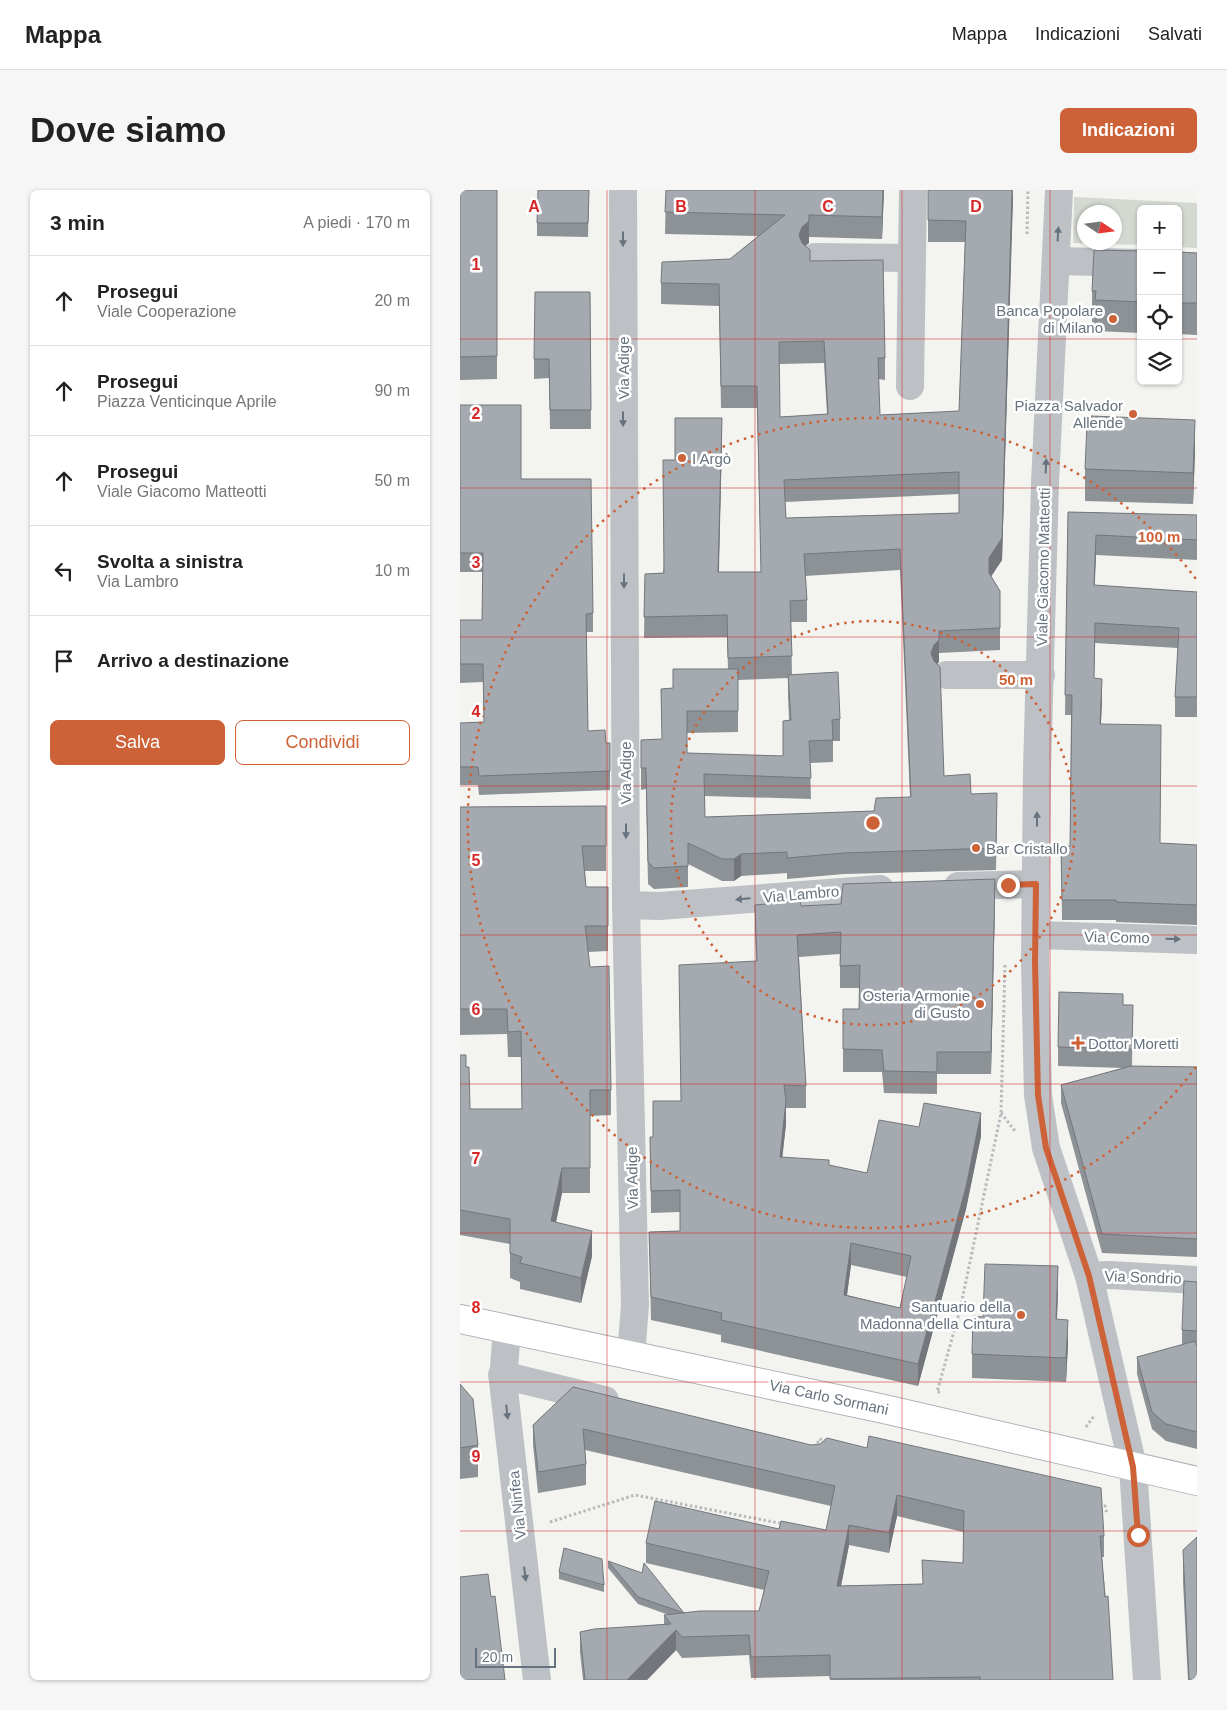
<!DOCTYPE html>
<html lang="it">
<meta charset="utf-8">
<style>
:root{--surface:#fff;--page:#f6f6f6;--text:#222;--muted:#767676;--line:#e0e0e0;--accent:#cd6137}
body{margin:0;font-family:Arial,sans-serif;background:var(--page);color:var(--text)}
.controls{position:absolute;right:15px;top:15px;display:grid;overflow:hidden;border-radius:8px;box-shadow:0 1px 4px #0004}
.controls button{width:45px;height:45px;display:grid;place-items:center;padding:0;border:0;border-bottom:1px solid var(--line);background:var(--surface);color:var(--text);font:25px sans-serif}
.compass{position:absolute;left:617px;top:15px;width:45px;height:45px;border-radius:50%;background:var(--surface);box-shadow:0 1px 4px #0004;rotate:103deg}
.scale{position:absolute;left:15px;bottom:12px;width:81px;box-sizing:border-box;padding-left:5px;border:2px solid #66727e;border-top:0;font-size:14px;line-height:18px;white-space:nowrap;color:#66727e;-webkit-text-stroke:4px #fff;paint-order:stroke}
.stop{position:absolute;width:15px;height:15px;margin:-11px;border:4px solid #cd6137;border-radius:50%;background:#fff}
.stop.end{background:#cd6137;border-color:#fff;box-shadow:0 1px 5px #0008}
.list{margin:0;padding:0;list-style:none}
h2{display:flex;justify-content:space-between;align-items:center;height:65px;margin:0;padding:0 20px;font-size:21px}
h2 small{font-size:16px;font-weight:400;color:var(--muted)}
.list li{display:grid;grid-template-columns:32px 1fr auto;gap:15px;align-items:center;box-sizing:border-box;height:90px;padding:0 20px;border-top:1px solid var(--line)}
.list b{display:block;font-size:19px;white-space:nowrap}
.list p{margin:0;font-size:16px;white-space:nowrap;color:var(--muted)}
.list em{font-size:16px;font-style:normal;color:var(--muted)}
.actions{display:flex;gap:10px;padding:15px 20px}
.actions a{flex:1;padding:11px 0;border:1px solid var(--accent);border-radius:8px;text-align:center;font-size:18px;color:var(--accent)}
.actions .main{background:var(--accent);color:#fff}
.icon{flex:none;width:28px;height:28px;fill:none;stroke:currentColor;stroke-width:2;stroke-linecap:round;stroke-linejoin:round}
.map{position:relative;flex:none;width:737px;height:1490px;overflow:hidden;border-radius:8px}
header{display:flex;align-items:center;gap:30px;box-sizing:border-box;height:70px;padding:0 25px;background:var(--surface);border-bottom:1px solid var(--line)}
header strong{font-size:24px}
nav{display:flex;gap:28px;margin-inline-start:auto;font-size:18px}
.intro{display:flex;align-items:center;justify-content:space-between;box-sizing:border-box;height:120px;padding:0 30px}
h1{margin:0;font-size:35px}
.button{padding:12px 22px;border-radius:8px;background:var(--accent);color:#fff;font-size:18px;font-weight:700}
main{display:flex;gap:30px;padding:0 30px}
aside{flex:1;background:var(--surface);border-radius:8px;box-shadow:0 1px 4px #0004}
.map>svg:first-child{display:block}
.green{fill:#d3d8d0;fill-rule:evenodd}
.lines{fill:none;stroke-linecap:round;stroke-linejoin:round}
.major-casing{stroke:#b1b4b8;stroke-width:30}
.path{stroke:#b7b9bc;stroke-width:3;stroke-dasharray:2.5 2.5;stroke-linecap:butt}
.minor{stroke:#bdc0c4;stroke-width:28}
.major{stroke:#fff;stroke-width:28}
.wall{fill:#8d9297;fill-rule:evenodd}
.shaded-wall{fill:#73777b}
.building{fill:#a4aab0;stroke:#73777b;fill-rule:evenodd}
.oneway{fill:#66727e}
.route{stroke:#cd6137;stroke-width:6}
.grid{fill:none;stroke:#d62828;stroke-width:1;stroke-opacity:0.55}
.ring{fill:none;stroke:#cd6137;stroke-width:2.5;stroke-dasharray:2.5 5}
.poi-dot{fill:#cd6137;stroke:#fff;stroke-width:2}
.labels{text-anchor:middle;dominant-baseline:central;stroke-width:5;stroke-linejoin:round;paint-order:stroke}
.poi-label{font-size:15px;fill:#66727e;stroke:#fff;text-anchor:end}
.street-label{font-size:15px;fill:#66727e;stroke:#fff}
.grid-label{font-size:16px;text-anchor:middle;font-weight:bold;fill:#d62828;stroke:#fff;stroke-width:5;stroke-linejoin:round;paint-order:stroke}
.centre{fill:#cd6137;stroke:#fff;stroke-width:2.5}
.ring-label{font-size:15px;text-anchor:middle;font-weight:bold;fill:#cd6137;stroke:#fff;stroke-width:5;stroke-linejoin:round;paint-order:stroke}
</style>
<header>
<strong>Mappa</strong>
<nav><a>Mappa</a><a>Indicazioni</a><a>Salvati</a></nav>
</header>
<div class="intro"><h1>Dove siamo</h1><a class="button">Indicazioni</a></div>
<main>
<aside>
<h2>3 min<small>A piedi · 170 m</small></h2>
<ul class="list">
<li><svg class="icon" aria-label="ahead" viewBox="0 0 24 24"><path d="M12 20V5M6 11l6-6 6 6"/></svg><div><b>Prosegui</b><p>Viale Cooperazione</p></div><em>20 m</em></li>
<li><svg class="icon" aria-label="ahead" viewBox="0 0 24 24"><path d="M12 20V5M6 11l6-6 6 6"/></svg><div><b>Prosegui</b><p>Piazza Venticinque Aprile</p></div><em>90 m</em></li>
<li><svg class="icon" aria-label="ahead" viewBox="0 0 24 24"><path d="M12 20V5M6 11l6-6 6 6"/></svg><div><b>Prosegui</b><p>Viale Giacomo Matteotti</p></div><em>50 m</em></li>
<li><svg class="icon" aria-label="left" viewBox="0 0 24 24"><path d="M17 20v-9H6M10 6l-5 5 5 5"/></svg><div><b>Svolta a sinistra</b><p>Via Lambro</p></div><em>10 m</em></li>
<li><svg class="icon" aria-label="arrive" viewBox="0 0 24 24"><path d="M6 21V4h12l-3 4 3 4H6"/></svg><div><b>Arrivo a destinazione</b></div></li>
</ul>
<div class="actions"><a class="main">Salva</a><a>Condividi</a></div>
</aside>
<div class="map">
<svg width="737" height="1490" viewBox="0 0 737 1490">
<rect width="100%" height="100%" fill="#f3f4f0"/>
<path class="green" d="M614,7L737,13V58L718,57V19H681V55L613,53ZM624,22H654V52H624Z"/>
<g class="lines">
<defs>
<polyline id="major" points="0,1129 424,1219 737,1291"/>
</defs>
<use href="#major" class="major-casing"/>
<g class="path">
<polyline points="567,44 568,0"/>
<polyline points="541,923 555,941"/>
<polyline points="480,1202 477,1202 500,1120 541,923 545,775"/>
<polyline points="626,1237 634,1226"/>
<polyline points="356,1258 359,1249 368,1251"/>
<polyline points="639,1315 645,1316 647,1324"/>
<polyline points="90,1332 175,1305 324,1334"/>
</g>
<g class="minor">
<polyline points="163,0 166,715 175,1115 171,1166"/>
<polyline points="599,0 585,293 577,580 575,772 578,905 586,958 629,1086 673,1277 687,1490"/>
<polyline points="355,67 452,68"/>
<polyline points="596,71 681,73"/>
<polyline points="450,196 453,0"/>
<polyline points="487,485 581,485"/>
<polyline points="498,696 576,694"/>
<polyline points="166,715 199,716 420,699"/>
<polyline points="576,745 737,750"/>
<polyline points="629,1086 650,1085 737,1090"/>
<polyline points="47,1139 43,1191 77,1490"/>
<polyline points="42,1185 145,1210"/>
</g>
<use href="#major" class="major"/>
</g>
<g class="wall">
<polygon points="0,0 37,0 37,189 0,190"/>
<polygon points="129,0 128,47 77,46 77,33"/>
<path d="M206,0H424L422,49L349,47V53L345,56L350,71L425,168V190L418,189L420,225L499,221L505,52H468V0H553L542,370L531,387L540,401V460L479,463V472L477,474L484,586L511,604L537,625L536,680L384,684L327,689V683L281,686L274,691H262L228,674V697L194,699L188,694L186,599L181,600V550L202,549L201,499L213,498V479H268L267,447L184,448L185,384L203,383L215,270L262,249L259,382H301L297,218H261L259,116L201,114V93L270,69L298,46L205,44ZM364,173L367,224L320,227L319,174ZM499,304V323L326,328L325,312ZM440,380L450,607L414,621L245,627V606L351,609L350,573L373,572V551H380V529L332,485L331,432H347V410L345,386ZM328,488V506L329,530L323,566L227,563V543L278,542V490Z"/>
<polygon points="681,61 681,143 635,141 635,133 632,132 632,101"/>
<polygon points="718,62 737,63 737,145 718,144"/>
<polygon points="130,102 131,239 90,239 89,188 74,189 74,169"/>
<polygon points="0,215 61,289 133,423 133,442 126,442 128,541 146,553 150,553 150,600 19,605 18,595 0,595 0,533 24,532 23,492 0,493 0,430 22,430 23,382 0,382"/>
<polygon points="735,261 733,314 625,311 625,279"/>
<polygon points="608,322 737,325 737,370 636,365 634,395 737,402 737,527 715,527 715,507 718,458 635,453 634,488 642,509 641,534 700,653 737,655 737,735 656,732 656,730 602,730 601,656 610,656 611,525 605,525"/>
<polygon points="146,616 146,681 125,681 126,697 148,697 148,761 128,762 130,777 151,900 151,925 130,926 130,1003 102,1003 96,1032 132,1066 121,1113 60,1099 60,1092 50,1088 50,1054 0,1045 0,865 6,877 10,919 62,919 61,867 48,867 47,844 0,845 0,617"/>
<path d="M535,711L531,884H477V904L424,903L422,882H383V819H399L400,798H380V764L339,767L346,896V918H326V934L322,967L369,975L407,983L521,946L506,1019L458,1196L261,1152V1145L191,1130L189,1042L220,1041V1022L191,1023L190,947H193L221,911L296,771L295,737V715L341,716ZM391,1075L447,1087L440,1118L387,1105Z"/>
<polygon points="663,815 673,815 672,876 737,877 737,1067 642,1063 601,913 601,895 663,878 598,876 598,857"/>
<polygon points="737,1092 737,1259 706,1251 692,1239 677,1184 677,1167 722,1155 722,1140"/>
<polygon points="598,1100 597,1129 608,1154 606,1192 512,1188 512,1164 523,1127"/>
<polygon points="0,1194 18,1255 18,1287 0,1289"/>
<path d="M113,1197L644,1346V1367H642L653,1490H370V1486L291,1488L289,1465L222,1468L216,1460L187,1490H123L120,1462V1442L204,1434V1425H209L178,1414L148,1378V1371L224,1423L299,1421L304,1400L186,1373V1353L319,1339L366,1340L371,1316L125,1260L126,1274V1295L78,1303L73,1255V1235ZM437,1326L503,1342V1373L463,1394L381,1396L389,1355L429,1363Z"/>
<polygon points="723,1360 737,1490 728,1490 723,1392"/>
<polygon points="99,1382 144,1395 144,1402 99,1389"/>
</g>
<g class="shaded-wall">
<polygon points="423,0 424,0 422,49 422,27"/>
<polygon points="552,0 553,9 542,370 529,389 529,368"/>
<polygon points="349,31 349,53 342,59 339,45 342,37"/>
<polygon points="262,228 262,249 258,404 258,382"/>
<polygon points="735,230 735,261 733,314 733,283"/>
<polygon points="636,345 636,365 634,415 634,395"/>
<polygon points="479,450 479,472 474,477 471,463 474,455"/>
<polygon points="642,489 642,509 640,554 640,534"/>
<polygon points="281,664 281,686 274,691 274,669"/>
<polygon points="535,689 535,711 531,884 531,862"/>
<polygon points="326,911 326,934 320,989 320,967"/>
<polygon points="521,923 521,946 506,1019 458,1196 458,1174"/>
<polygon points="102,978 102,1003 91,1056 91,1031"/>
<polygon points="132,1041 132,1066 121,1113 121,1088"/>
<polygon points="391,1053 391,1075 384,1127 384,1105"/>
<polygon points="598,1076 598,1100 596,1153 596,1129"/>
<polygon points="608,1130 608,1154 606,1192 606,1168"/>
<polygon points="437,1305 437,1326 429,1363 429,1343"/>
<polygon points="389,1335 389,1355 377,1416 377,1396"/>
<polygon points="216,1440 216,1460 187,1490 167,1490"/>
</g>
<g class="building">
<polygon points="0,0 37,0 37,166 0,167"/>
<polygon points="78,0 129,0 128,33 77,33"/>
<path d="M206,0H423L422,27L349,25V31L342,37L339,45L342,53L350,60V71L423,70L425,168H418L420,225L499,221L506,31L468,30V0H552L542,348L529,368V383L540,401V438L479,441V450L474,455L471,463L474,471L480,477L484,586L510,584L511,604L537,603L536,658L384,663L327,668V662L281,664L274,669H262L228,653V676L194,678L188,672L186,578H181V550L202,549L201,499L213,498V479H278V521H227V563L323,566V531L331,530L328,485L378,482L380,529L372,530L373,550L349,551L351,588L244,584L245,627L414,621L416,608L451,607L440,359L344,364L347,410L330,411L332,466L268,468L267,425L184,427L185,384L204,383L203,270H215V228H262L258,382H301L297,196H261L259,94L201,93L202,72L270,69L325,25L205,22ZM364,151L368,224L320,227L319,152ZM499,282V323L326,328L324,290Z"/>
<polygon points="634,60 681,61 681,112 635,110 636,101 632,101"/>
<polygon points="718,62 737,63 737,113 718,113"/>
<polygon points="75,102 130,102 131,220 90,220 89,169 74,169"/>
<polygon points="0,215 61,215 61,289 131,289 133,423 126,424 128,541 145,540 146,553 150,553 150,581 19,586 18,577 0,577 0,533 24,532 23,474 0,474 0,430 22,430 23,363 0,363"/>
<polygon points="631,226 735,230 733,283 625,279 627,234 631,234"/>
<polygon points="608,322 737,325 737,350 636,345 634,395 737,402 737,507 715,507 719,438 635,433 634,488 642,489 640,534 701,535 700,653 737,655 737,715 656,712 656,710 602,710 601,656 610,656 612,505 605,505"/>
<polygon points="146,616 146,656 122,656 126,697 148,697 148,736 125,736 130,777 149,776 151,900 130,900 130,978 102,978 91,1031 132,1041 121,1088 60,1073 62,1067 50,1063 50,1029 0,1020 0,865 6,865 6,877 9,877 10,919 62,919 61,841 48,842 47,819 0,819 0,617"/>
<path d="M535,689L531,862H477V882L424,881L422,860L383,859V819H399L400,775L380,776L381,742L337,745L346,896L324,895L326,911L320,967L369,970V975L407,983L419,930L459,937L464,913L521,923L506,997L458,1174L261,1130L262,1123L191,1107L189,1042L220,1041V1000L191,1001L190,947H193V911H221L219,775L297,771L295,715L340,711L341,716L381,714L383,694ZM391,1053L451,1066L440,1118L384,1105Z"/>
<polygon points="599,802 663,804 663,815 673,815 672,859 598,857"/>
<polygon points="671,876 737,877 737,1049 642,1044 601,895"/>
<polygon points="525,1074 598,1076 596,1129 608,1130 606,1168 512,1164 513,1126 523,1127"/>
<polygon points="724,1091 737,1092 737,1141 722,1140"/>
<polygon points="735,1151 737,1157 737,1242 706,1234 692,1222 677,1167"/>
<polygon points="0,1194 13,1209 18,1255 0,1258"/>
<path d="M113,1197L351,1255L360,1254L367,1248L407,1258L409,1246L641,1298L644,1346H640L645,1407L648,1406L653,1490H520V1487L370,1489V1465L291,1467L289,1445L222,1447L216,1440L167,1490H125L120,1442L134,1439L211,1434L204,1425L240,1421H299L309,1381L186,1353L195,1311L319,1339L321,1331L366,1340L375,1296L123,1239L126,1274L78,1282L73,1235ZM437,1305L504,1321L503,1373L462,1370L463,1394L377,1396L389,1335L429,1343Z"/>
<polygon points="737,1347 737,1490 729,1490 723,1360"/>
<polygon points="104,1358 142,1369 144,1395 99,1382"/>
<polygon points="148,1371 182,1383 184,1373 224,1423 178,1407"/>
<polygon points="28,1384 31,1407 35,1406 45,1490 0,1490 0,1387"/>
</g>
<defs><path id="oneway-solid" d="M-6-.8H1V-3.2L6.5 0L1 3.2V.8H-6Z" transform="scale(1.25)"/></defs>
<g class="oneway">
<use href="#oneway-solid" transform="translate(598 44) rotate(-87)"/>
<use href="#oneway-solid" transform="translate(163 49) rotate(90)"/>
<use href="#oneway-solid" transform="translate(163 229) rotate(90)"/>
<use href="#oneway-solid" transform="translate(586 276) rotate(-87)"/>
<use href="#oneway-solid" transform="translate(164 391) rotate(90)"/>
<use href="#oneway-solid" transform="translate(577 629) rotate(-90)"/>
<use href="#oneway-solid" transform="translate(166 641) rotate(90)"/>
<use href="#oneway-solid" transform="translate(283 709) rotate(175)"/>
<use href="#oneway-solid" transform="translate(713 749) rotate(1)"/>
<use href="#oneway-solid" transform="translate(47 1222) rotate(84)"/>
<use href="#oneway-solid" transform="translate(65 1384) rotate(83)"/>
</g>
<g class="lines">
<polyline class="route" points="548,695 576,694 575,772 578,905 586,958 629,1086 673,1277 678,1345"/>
</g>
<path class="grid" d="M147,0V1490M295,0V1490M442,0V1490M590,0V1490M0,149H681M718,149H737M0,298H737M0,447H737M0,596H737M0,745H737M0,894H737M0,1043H737M0,1192H737M0,1341H737"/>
<g class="ring">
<circle cx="413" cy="633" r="202"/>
<path d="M736 877A405 405 0 1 1 736 389"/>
</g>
<g class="poi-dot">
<circle cx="653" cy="129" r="5"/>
<circle cx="673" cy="224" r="5"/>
<circle cx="222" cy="268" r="5"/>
<circle cx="516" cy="658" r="5"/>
<circle cx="520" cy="814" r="5"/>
<path d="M615.5 845.5h5v5h5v5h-5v5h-5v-5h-5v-5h5z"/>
<circle cx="561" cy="1125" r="5"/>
</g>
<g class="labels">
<g class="poi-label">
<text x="643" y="120">Banca Popolare<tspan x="643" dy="17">di Milano</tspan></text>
<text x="663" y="215">Piazza Salvador<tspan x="663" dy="17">Allende</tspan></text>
<text x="232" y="268" text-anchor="start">I Argò</text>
<text x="526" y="658" text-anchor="start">Bar Cristallo</text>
<text x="510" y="805">Osteria Armonie<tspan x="510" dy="17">di Gusto</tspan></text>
<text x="628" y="853" text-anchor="start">Dottor Moretti</text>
<text x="551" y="1116">Santuario della<tspan x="551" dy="17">Madonna della Cintura</tspan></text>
</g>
<g class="street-label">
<text transform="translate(163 178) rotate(-90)">Via Adige</text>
<text transform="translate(583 377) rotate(-89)">Viale Giacomo Matteotti</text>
<text transform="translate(165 583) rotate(-90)">Via Adige</text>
<text transform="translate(341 704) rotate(-5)">Via Lambro</text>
<text transform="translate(657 747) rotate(1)">Via Como</text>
<text transform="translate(172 988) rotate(-91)">Via Adige</text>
<text transform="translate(683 1087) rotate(2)">Via Sondrio</text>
<text transform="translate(369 1207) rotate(12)">Via Carlo Sormani</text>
<text transform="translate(57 1315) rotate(-96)">Via Ninfea</text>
</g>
</g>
<g class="grid-label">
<text x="74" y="22">A</text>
<text x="221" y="22">B</text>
<text x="368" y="22">C</text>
<text x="516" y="22">D</text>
<text x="16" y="80">1</text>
<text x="16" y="229">2</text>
<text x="16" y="378">3</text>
<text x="16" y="527">4</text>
<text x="16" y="676">5</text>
<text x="16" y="825">6</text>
<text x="16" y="974">7</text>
<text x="16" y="1123">8</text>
<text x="16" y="1272">9</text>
</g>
<circle cx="413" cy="633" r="8" class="centre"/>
<g class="ring-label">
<text x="699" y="352">100 m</text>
<text x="556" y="495">50 m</text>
</g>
</svg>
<div class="controls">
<button>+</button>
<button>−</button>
<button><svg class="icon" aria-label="locate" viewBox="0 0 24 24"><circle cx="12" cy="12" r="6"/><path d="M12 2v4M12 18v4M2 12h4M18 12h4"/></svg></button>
<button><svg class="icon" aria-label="layers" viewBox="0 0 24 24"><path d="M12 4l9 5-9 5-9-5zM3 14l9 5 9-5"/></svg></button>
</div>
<svg class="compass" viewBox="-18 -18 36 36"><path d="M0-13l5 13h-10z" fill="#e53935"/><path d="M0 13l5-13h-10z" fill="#767676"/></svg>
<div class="scale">20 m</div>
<div class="stop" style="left:678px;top:1345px"></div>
<div class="stop end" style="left:548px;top:695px"></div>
</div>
</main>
